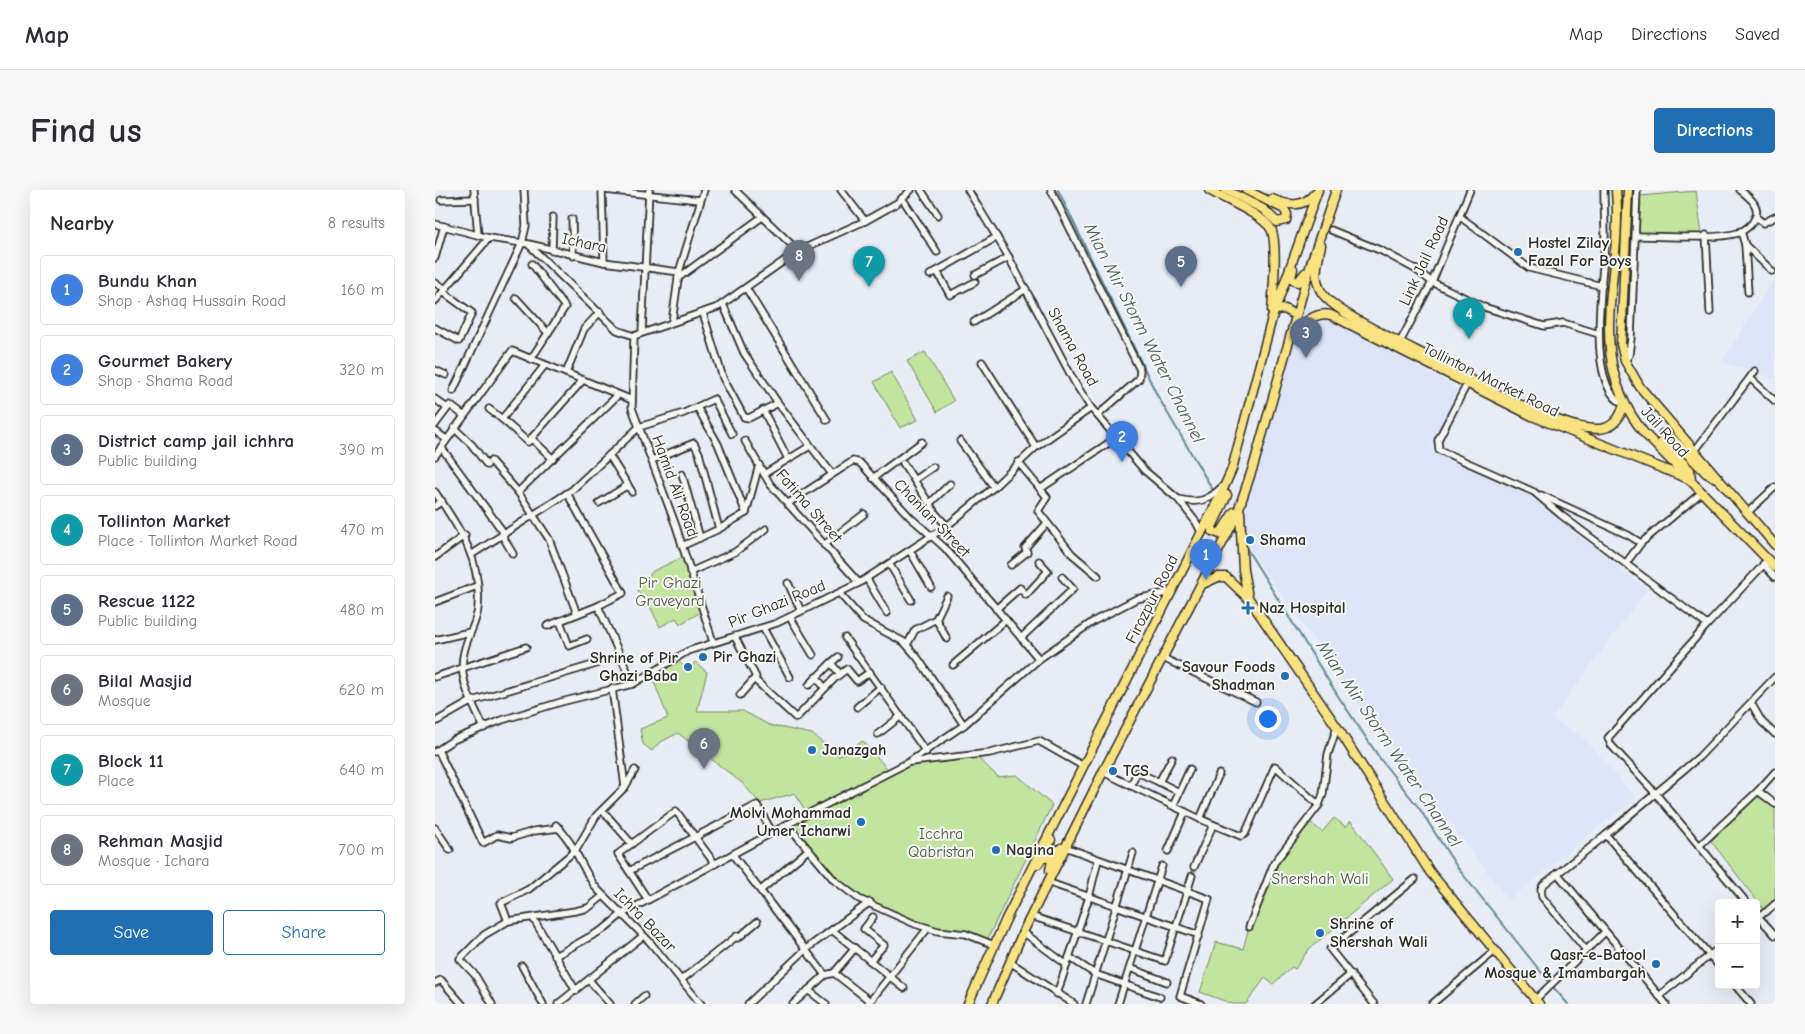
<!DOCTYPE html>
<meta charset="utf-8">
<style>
:root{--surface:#fff;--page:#f7f7f7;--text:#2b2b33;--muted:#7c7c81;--line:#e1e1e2;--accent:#1f6fb2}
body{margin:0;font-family:"Comic Neue",sans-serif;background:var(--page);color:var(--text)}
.controls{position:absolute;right:15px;bottom:15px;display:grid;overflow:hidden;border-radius:5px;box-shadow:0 5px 20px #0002}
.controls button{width:45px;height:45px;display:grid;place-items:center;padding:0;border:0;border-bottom:1px solid var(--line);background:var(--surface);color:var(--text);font:25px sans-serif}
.you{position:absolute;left:832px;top:528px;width:18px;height:18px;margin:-12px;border:4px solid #fff;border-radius:50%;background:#1a73e8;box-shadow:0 0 0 8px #1a73e833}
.badge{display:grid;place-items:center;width:32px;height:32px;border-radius:50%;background:var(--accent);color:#fff;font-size:16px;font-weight:700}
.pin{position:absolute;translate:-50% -41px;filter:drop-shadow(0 1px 2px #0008)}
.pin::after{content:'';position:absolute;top:26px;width:18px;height:15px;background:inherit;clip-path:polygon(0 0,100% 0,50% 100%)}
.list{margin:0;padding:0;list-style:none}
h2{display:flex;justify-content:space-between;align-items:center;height:65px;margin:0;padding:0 20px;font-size:21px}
h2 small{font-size:16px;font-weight:400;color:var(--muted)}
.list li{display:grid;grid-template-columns:32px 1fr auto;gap:15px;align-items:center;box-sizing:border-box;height:70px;margin:0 10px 10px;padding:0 10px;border:1px solid var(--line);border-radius:5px}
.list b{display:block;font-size:19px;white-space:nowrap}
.list p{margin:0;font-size:16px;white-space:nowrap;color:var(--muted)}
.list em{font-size:16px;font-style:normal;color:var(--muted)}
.actions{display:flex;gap:10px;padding:15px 20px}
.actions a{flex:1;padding:11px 0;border:1px solid var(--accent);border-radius:5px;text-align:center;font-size:18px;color:var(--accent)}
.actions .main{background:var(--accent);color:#fff}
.map{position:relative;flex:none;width:1340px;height:814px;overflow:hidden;border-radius:5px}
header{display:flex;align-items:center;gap:30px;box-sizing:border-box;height:70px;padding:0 25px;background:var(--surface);border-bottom:1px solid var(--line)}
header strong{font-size:24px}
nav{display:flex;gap:28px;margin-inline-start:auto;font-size:18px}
.intro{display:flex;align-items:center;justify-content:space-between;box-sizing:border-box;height:120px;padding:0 30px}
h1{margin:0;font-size:35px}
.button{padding:12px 22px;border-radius:5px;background:var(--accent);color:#fff;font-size:18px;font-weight:700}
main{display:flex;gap:30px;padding:0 30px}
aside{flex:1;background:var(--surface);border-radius:5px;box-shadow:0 5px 20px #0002}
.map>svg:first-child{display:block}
.built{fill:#dee4f7}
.green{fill:#c1e59f;stroke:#768865}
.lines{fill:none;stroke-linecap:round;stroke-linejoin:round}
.stream{stroke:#5d8d92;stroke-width:2}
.minor-casing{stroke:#2b2b2b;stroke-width:9}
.major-casing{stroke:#2b2b2b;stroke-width:11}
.minor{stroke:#f6f6f2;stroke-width:5.5}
.major{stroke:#f8e281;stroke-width:8}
.poi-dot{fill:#1f6fb2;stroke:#f6f6f2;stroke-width:2}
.labels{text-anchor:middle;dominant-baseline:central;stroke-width:4;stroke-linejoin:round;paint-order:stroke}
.street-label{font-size:16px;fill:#2b2b2b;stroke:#f6f6f2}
.poi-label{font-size:16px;font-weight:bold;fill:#2b2b2b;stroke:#f6f6f2;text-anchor:start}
.park-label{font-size:16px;fill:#505a48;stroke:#f6f6f2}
.water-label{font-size:18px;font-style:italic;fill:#445c5f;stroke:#f6f6f2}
</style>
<header>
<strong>Map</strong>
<nav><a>Map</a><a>Directions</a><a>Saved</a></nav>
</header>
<div class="intro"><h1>Find us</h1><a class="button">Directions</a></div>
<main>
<aside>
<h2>Nearby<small>8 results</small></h2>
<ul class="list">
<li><span class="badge" style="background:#3f7fe0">1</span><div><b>Bundu Khan</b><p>Shop · Ashaq Hussain Road</p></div><em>160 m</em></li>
<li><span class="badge" style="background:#3f7fe0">2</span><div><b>Gourmet Bakery</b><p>Shop · Shama Road</p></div><em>320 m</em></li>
<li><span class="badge" style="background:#5c6f8a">3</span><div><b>District camp jail ichhra</b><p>Public building</p></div><em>390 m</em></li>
<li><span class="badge" style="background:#0f9aa8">4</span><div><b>Tollinton Market</b><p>Place · Tollinton Market Road</p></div><em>470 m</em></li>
<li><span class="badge" style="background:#5c6f8a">5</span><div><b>Rescue 1122</b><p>Public building</p></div><em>480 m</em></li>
<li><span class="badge" style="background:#6b7280">6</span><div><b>Bilal Masjid</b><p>Mosque</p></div><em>620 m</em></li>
<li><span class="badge" style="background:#0f9aa8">7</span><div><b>Block 11</b><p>Place</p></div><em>640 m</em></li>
<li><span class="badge" style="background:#6b7280">8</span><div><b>Rehman Masjid</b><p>Mosque · Ichara</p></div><em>700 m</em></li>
</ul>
<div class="actions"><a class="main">Save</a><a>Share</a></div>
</aside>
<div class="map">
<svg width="1340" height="814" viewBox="0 0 1340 814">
<rect width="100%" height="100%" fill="#e8ecf5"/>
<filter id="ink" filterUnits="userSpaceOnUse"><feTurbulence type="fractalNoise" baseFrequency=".02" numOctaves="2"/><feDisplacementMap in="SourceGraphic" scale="10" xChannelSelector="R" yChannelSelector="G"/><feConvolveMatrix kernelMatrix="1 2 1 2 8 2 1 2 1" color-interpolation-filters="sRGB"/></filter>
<g filter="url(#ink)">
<g class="built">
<polygon points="1340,87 1340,189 1287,172"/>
<polygon points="863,110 1023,199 996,259 1088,301 1212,400 1117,528 1152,551 1200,608 1074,710 939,536 794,330 805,310 836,194"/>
</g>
<g class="green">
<polygon points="1261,1 1267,45 1202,45 1206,14 1205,6"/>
<polygon points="490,162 519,211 502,222 472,171"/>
<polygon points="456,182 483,230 465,238 439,192"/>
<polygon points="250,366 268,421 245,434 241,428 225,437 213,412 202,401 218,381"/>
<polygon points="241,468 253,481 260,472 272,482 262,521 308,521 334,535 377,544 404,566 428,551 455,582 474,572 540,565 563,587 582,585 617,615 551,752 480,734 410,699 352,634 372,624 360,603 325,613 307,593 243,543 224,553 217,561 208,554 205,539 233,528 216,484"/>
<polygon points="1322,606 1340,617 1340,711 1329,720 1276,651"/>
<polygon points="899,628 911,637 916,631 958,689 874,759 860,779 857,777 838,794 830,788 811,814 798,814 765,802 781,752 808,759 814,737 839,673 873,630 887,642"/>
</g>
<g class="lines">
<g class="stream">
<polyline points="623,0 722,205 779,302"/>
<polyline points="798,337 804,346"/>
<polyline points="810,356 903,506 946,570 984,618 1022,677 1114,792"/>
<polyline points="1117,796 1133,814"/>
</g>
<defs>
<g id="minor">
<polyline points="39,0 43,45"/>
<polyline points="167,0 169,72"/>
<polyline points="169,0 265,10"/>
<polyline points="300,0 363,61"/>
<polyline points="406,0 430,31"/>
<polyline points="486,0 503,25"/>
<polyline points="533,0 572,64 640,193 656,218 709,280 743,309 761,332 767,344"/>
<polyline points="616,0 705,180 704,189 663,225"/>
<path d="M1169,0C1169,17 1170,33 1170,50C1169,85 1149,197 1189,214"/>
<polyline points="467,8 502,62"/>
<polyline points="6,10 40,9"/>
<polyline points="1024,26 1094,78 1167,96"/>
<polyline points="1321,27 1328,33 1340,27"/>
<polyline points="137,29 138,66"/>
<polyline points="0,34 54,48 94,54 169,72 244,82 237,132"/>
<polyline points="896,40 947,61 980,79 997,92 1049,117 1109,136 1128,133 1164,144"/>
<polyline points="1306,41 1310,55 1337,81"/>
<polyline points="1271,45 1275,122"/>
<path d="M1201,46C1226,46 1280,50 1303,43C1310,40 1317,35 1320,28C1326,16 1314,7 1305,0"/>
<polyline points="94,55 182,140 199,146"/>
<polyline points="1310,55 1313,102"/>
<polyline points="117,61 118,27"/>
<polyline points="0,68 9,36"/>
<polyline points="502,81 515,105 540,92"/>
<polyline points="244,82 269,0"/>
<polyline points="495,85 562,47"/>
<polyline points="540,85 574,67"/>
<polyline points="243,88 327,27"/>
<polyline points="0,93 11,99"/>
<polyline points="311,98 392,230"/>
<polyline points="81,108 113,143"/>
<polyline points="0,111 54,48"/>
<polyline points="288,114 309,163 343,213 397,284"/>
<polyline points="268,123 288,188 309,227 314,228 343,213"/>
<polyline points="539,132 591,99"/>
<polyline points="0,138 24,151 37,123 8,102"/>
<polyline points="207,142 214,0"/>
<polyline points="199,146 197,218 241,336 278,452"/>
<polyline points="199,146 283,117 363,61 430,31 462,13 476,0"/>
<polyline points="965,152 997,92 1035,0"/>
<polyline points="96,169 130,117 97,74"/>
<polyline points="1190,171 1194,165 1196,148 1202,0"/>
<polyline points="547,172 601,257"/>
<polyline points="0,180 11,185"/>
<polyline points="131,183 149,139 165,122"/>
<polyline points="1315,188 1340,211"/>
<polyline points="1032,194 1003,250 1004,260 1099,302 1126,325 1272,435"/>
<polyline points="18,201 87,53 91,36 89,0"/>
<polyline points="0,209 12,218"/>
<polyline points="262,217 283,254 311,323 284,339"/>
<polyline points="54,219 67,229 110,175"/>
<polyline points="328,220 353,269"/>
<polyline points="67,229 93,252 148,190"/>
<polyline points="0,235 15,215 28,225"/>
<polyline points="19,238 37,255 52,275"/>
<polyline points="0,241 11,249"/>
<polyline points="96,248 118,269"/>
<polyline points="310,251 335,294 424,393"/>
<polyline points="525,251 559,297"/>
<polyline points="6,257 69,343"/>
<polyline points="1259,262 1320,181"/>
<polyline points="174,265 197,302"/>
<polyline points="0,266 77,161 197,210"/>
<polyline points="217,270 259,253 264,263 284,339 247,356"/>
<polyline points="56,271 83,302 114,349 142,424"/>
<polyline points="583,272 612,307 603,321 637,364 663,386"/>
<polyline points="468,273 501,324 512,336"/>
<polyline points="247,284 265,348"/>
<polyline points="329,284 375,256"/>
<polyline points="438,288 487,252"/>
<polyline points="479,290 498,277"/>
<polyline points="605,299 681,248"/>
<path d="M0,302C25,339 47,370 43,418C42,432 32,447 29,462C22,489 38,514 49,538"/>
<polyline points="83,302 183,205"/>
<polyline points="1106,305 1193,345 1206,353"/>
<path d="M743,309C763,314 773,311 788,296"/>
<polyline points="164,313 193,295"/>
<polyline points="352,314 418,271 425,273 475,327 510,358 604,469"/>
<polyline points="494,314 515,294"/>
<polyline points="0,316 7,311"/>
<polyline points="311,323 324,275"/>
<polyline points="1312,323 1340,297"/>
<polyline points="67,345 78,364"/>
<polyline points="389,355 429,324"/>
<polyline points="475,361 496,397"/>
<polyline points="36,365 137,300 204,237 249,223 279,209 297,244"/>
<polyline points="0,367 30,345"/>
<polyline points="1191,373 1206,353 1267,302"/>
<polyline points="1328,374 1340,387"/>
<polyline points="455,375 476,410"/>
<polyline points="576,375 592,362 590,358 612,333"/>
<polyline points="255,382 300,362 331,339"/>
<polyline points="432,389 452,423"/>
<polyline points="353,393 366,421"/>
<polyline points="404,403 428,430 469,452 482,467 529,535"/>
<polyline points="0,412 42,396"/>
<polyline points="163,416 198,494"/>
<polyline points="561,419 585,398 591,405 613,381 604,371"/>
<polyline points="355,427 378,465"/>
<polyline points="501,429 512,449"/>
<polyline points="125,431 134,456 152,449"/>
<polyline points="112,436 163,416 188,403 132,303"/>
<polyline points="328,438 355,487"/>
<polyline points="300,447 321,487 305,505"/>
<polyline points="410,448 491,562"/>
<polyline points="586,448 638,399 627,387"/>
<polyline points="0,450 35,442"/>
<polyline points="472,455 480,440 501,429 512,406"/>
<polyline points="403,467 396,473 405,484"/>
<polyline points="728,468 821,512"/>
<polyline points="518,475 571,430"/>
<polyline points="0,487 91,457"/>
<polyline points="381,487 390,498"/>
<polyline points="319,489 361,528 400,488 412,479 422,491 435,482"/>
<polyline points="374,495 396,473"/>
<polyline points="177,498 190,597"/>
<polyline points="1316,513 1327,532 1340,544"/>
<polyline points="422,517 446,497"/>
<polyline points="0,532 37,511 161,474"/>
<polyline points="443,544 466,526"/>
<polyline points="3,560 48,653 62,645 76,648 99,641 125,638"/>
<polyline points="0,562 18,550 67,530 126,512 198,494 253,461 342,433 424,393 512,336 559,297 601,257 656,218"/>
<polyline points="476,572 555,563 604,551 648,576"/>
<polyline points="668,582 765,629 806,646 810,644 840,576 884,615"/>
<polyline points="724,592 744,602"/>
<polyline points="696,596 702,582 724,592 737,568"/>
<polyline points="1323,601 1340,614"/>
<polyline points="738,616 755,579"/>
<polyline points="167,620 197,654"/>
<polyline points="765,629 784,584"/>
<polyline points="352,634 399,690 424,709 480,734 503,741 531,744 559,755"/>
<path d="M121,635C141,655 146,678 162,699L214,751L266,814"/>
<polyline points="0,638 15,660"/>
<polyline points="1171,645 1284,776"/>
<polyline points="1264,656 1323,601 1340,582"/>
<polyline points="630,657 774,709 745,806 766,814"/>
<polyline points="733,661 750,622"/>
<polyline points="298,665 390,785"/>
<polyline points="759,677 778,635"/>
<polyline points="194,681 322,615 337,642"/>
<polyline points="1122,683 1231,814"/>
<polyline points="612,692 764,745"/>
<polyline points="326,700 373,660"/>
<polyline points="213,710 183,664 241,621 280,674"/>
<polyline points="1312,713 1221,604 1176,555 1173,548 1272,435 1333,370"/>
<polyline points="1321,724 1340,745"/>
<polyline points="596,726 730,771 757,686"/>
<polyline points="1321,726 1331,722 1340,714"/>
<polyline points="98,728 141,801"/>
<polyline points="73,731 66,713 94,699 141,660 161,626 190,597 200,580"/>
<polyline points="814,737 839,673 884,615 888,604 893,564 902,537"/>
<polyline points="397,740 469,798"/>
<polyline points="588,742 632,775"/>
<polyline points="1151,760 1107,707 1106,699 1108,695 1171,645 1264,567 1340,487"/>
<polyline points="120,766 169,739 187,724 355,633 474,572 529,535 604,469 659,431 701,409 736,402"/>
<polyline points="634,767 660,784 725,807"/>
<polyline points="435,771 449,755 429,739 438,727"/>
<polyline points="575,772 639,814"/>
<polyline points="87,776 108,814"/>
<polyline points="695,778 732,792"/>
<polyline points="399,783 435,811"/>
<polyline points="154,790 175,814"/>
<polyline points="246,790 302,746 303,748 322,732"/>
<polyline points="0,793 6,790 27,814"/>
<polyline points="1300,795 1316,814"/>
<polyline points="373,800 391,814"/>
<polyline points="622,804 654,707 663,670"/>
<polyline points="1224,806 1284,758"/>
<polyline points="1100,810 1170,742"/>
<polyline points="57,814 40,785 25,769 49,745 73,731 140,721 153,718 168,706"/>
<polyline points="123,814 208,746"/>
<polyline points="200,814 209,806"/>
<polyline points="313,814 371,759 435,712"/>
<polyline points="358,814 390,785 399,783 420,758"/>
<polyline points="433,814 493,738"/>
<polyline points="651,814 698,663"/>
<polyline points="683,814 727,676"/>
<polyline points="880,814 916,784"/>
<polyline points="939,814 895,759 980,689"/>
<polyline points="997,814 1061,760"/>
</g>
<g id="major">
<path d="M774,0C789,9 828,25 836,39C843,52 838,104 837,121"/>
<polyline points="791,0 828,19 842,32 851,30 852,24 849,19 811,0"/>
<path d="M1181,0C1189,88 1146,164 1209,243L1340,377"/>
<polyline points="1193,0 1186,154 1190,171 1205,197 1340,355"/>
<path d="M837,9C854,16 868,18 880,3"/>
<path d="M886,55C883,72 877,88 887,103C900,122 958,149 980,160C1030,186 1081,217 1134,234C1143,237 1155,239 1164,239C1179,238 1186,226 1189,214"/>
<polyline points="858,79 856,88 859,91 863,92 870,83"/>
<polyline points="840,120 850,119 861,126"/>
<path d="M855,148C866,136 878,121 896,125L1097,226L1256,290L1255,280L1227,251L1228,244H1233L1271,283L1281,288"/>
<polyline points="792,305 777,337 777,341 785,344 799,322"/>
<polyline points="805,322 808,380 813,407"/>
<polyline points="766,395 783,387 791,387 814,409 902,537 995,682 1104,814"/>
<polyline points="616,650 613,657 614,661 620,664 626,658"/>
<polyline points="603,674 607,668 611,667 617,670 615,680"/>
<polyline points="533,814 572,727 786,304 797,279 837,128 883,0"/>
<polyline points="557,814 588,742 668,582 801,327 819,274 877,70 901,0"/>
</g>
</defs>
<use href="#minor" class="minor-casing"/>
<use href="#major" class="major-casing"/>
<use href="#minor" class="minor"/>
<use href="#major" class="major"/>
</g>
</g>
<g class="poi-dot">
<circle cx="1083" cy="62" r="5"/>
<circle cx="815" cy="350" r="5"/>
<path d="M810.5 410.5h5v5h5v5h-5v5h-5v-5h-5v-5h5z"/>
<circle cx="268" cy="467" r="5"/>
<circle cx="253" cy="477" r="5"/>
<circle cx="850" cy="486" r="5"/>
<circle cx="377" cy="560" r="5"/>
<circle cx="678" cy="581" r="5"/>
<circle cx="426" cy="632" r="5"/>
<circle cx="561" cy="660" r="5"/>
<circle cx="885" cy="743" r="5"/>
<circle cx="1221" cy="774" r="5"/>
</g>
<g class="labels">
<g class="street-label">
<text transform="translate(149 53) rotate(12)">Ichara</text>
<text transform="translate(989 71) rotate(-65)">Link Jail Road</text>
<text transform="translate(638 157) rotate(61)">Shama Road</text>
<text transform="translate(1056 190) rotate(26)">Tollinton Market Road</text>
<text transform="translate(1230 242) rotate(48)">Jail Road</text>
<text transform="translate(240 296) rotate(70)">Hamid Ali Road</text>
<text transform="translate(374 316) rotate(49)">Fatima Street</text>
<text transform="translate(497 328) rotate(46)">Chanian Street</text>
<text transform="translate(717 409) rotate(-63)">Firozpur Road</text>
<text transform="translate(342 414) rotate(-22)">Pir Ghazi Road</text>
<text transform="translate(210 730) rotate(46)">Ichra Bazar</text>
</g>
<g class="poi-label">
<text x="1093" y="53">Hostel Zilay<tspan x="1093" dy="18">Fazal For Boys</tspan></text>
<text x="825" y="350">Shama</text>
<text x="824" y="418">Naz Hospital</text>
<text x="278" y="467">Pir Ghazi</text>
<text x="243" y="468" text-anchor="end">Shrine of Pir<tspan x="243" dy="18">Ghazi Baba</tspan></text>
<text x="840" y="477" text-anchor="end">Savour Foods<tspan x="840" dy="18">Shadman</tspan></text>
<text x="387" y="560">Janazgah</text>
<text x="688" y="581">TCS</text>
<text x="416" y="623" text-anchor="end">Molvi Mohammad<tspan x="416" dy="18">Umer Icharwi</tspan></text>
<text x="571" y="660">Nagina</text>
<text x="895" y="734">Shrine of<tspan x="895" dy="18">Shershah Wali</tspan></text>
<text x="1211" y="765" text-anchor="end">Qasr-e-Batool<tspan x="1211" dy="18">Mosque &amp; Imambargah</tspan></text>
</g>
<g class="park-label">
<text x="235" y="393">Pir Ghazi<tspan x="235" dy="18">Graveyard</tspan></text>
<text x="506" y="644">Icchra<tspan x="506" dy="18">Qabristan</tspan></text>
<text x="885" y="689">Shershah Wali</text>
</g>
<g class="water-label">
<text transform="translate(709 143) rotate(63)">Mian Mir Storm Water Channel</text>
<text transform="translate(954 554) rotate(56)">Mian Mir Storm Water Channel</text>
</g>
</g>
</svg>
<div class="controls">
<button>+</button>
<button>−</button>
</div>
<div class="you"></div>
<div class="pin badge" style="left:771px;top:390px;background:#3f7fe0">1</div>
<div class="pin badge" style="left:687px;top:272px;background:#3f7fe0">2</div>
<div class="pin badge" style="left:871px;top:168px;background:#5c6f8a">3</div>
<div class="pin badge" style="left:1034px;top:149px;background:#0f9aa8">4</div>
<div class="pin badge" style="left:746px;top:97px;background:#5c6f8a">5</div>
<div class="pin badge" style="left:269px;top:579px;background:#6b7280">6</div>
<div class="pin badge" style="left:434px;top:97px;background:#0f9aa8">7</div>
<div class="pin badge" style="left:364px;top:91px;background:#6b7280">8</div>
</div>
</main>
